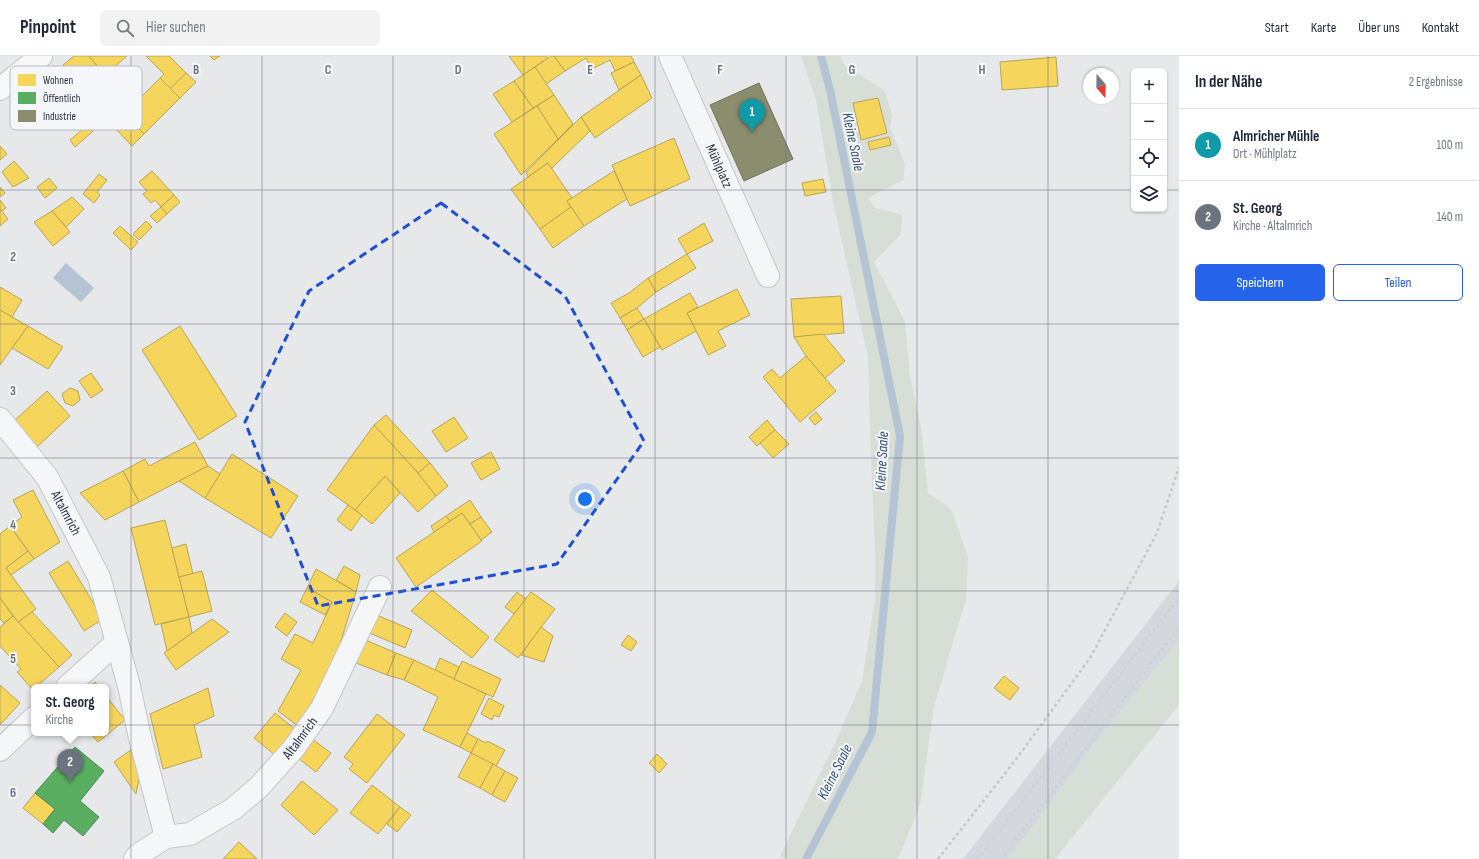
<!DOCTYPE html>
<html lang="de">
<meta charset="utf-8">
<style>
:root{--surface:#fff;--page:#f2f2f3;--text:#1f2937;--muted:#747a83;--line:#e0e1e3;--accent:#2563eb}
body{margin:0;font-family:"Sofia Sans Condensed",sans-serif;background:var(--page);color:var(--text)}
.controls{position:absolute;right:12px;top:12px;display:grid;overflow:hidden;border-radius:6px;box-shadow:0 1px 3px #0004}
.controls button{width:36px;height:36px;display:grid;place-items:center;padding:0;border:0;border-bottom:1px solid var(--line);background:var(--surface);color:var(--text);font:20px sans-serif}
.compass{position:absolute;left:1083px;top:12px;width:36px;height:36px;border-radius:50%;background:var(--surface);box-shadow:0 1px 3px #0004;rotate:160deg}
.you{position:absolute;left:585px;top:443px;width:14px;height:14px;margin:-10px;border:3px solid #fff;border-radius:50%;background:#1a73e8;box-shadow:0 0 0 6px #1a73e833}
.badge{display:grid;place-items:center;width:26px;height:26px;border-radius:50%;background:var(--accent);color:#fff;font-size:13px;font-weight:700}
.pin{position:absolute;translate:-50% -33px;filter:drop-shadow(0 1px 2px #0008)}
.pin::after{content:'';position:absolute;top:21px;width:14px;height:12px;background:inherit;clip-path:polygon(0 0,100% 0,50% 100%)}
.popup{position:absolute;left:31px;top:628px;width:78px;height:52px;box-sizing:border-box;display:grid;place-content:center;border-radius:6px;background:var(--surface);filter:drop-shadow(0 1px 3px #0005);font-size:13px;white-space:nowrap;color:var(--muted)}
.popup b{font-size:15px;color:var(--text)}
.popup::after{content:'';position:absolute;left:50%;top:100%;margin-left:-8px;border:8px solid transparent;border-top-color:var(--surface)}
.list{margin:0;padding:0;list-style:none}
h2{display:flex;justify-content:space-between;align-items:center;height:52px;margin:0;padding:0 16px;font-size:17px}
h2 small{font-size:13px;font-weight:400;color:var(--muted)}
.list li{display:grid;grid-template-columns:26px 1fr auto;gap:12px;align-items:center;box-sizing:border-box;height:72px;padding:0 16px;border-top:1px solid var(--line)}
.list b{display:block;font-size:15px;white-space:nowrap}
.list p{margin:0;font-size:13px;white-space:nowrap;color:var(--muted)}
.list em{font-size:13px;font-style:normal;color:var(--muted)}
.actions{display:flex;gap:8px;padding:12px 16px}
.actions a{flex:1;padding:9px 0;border:1px solid var(--accent);border-radius:6px;text-align:center;font-size:14px;color:var(--accent)}
.actions .main{background:var(--accent);color:#fff}
.icon{flex:none;width:22px;height:22px;fill:none;stroke:currentColor;stroke-width:2;stroke-linecap:round;stroke-linejoin:round}
.map{position:relative;flex:none;width:1179px;height:803px;overflow:hidden}
header{display:flex;align-items:center;gap:24px;box-sizing:border-box;height:56px;padding:0 20px;background:var(--surface);border-bottom:1px solid var(--line)}
header strong{font-size:19px}
nav{display:flex;gap:22px;margin-inline-start:auto;font-size:14px}
.search{width:280px;height:36px;background:var(--page);display:flex;align-items:center;gap:10px;box-sizing:border-box;padding:0 14px;border-radius:6px;color:var(--muted);font-size:15px}
main{display:flex}
aside{flex:1;background:var(--surface)}
.map>svg:first-child{display:block}
.built{fill:#d4d7dd}
.green{fill:#d6ded6}
.water{fill:#b4c4d5}
.homes{fill:#f6d55c;stroke:#b9a555}
.public{fill:#5aae61;stroke:#4c8959}
.industry{fill:#8c8c6e;stroke:#6f7262}
.lines{fill:none;stroke-linecap:round;stroke-linejoin:round}
.stream{stroke:#b4c4d5;stroke-width:8}
.street-casing{stroke:#c4c6c8;stroke-width:24}
.primary-casing{stroke:#c2c5c8;stroke-width:24}
.path{stroke:#c5c6ca;stroke-width:2.5;stroke-dasharray:3 3;stroke-linecap:butt}
.street{stroke:#f5f6f7;stroke-width:22}
.primary{stroke:#f8f8f8;stroke-width:22}
.rail{stroke:#cecfd2;stroke-width:3;stroke-dasharray:2 4;stroke-linecap:butt}
.marked{fill:none;stroke:#1d4ed8;stroke-width:3;stroke-dasharray:8 5;stroke-linejoin:round}
.grid{fill:none;stroke:#6c737f;stroke-width:1;stroke-opacity:0.55}
.labels{text-anchor:middle;dominant-baseline:central;stroke-width:4;stroke-linejoin:round;paint-order:stroke}
.street-label{font-size:14px;fill:#2b3445;stroke:#f4f6f9}
.water-label{font-size:15px;font-style:italic;fill:#34527a;stroke:#f4f6f9}
.key{fill:#f4f6f9;stroke:#b8bcc3;stroke-width:1}
.key-label{font-size:11px;fill:#2b3445}
.grid-label{font-size:13px;text-anchor:middle;font-weight:bold;fill:#6c737f;stroke:#f4f6f9;stroke-width:4;stroke-linejoin:round;paint-order:stroke}
</style>
<header>
<strong>Pinpoint</strong>
<div class="search"><svg class="icon" aria-label="search" viewBox="0 0 24 24"><circle cx="10" cy="10" r="6"/><path d="M15 15l6 6"/></svg>Hier suchen</div>
<nav><a>Start</a><a>Karte</a><a>Über uns</a><a>Kontakt</a></nav>
</header>
<main>
<div class="map">
<svg width="1179" height="803" viewBox="0 0 1179 803">
<rect width="100%" height="100%" fill="#e6e8ea"/>
<polygon class="built" points="1179,525 1179,585 1103,677 1009,803 963,803"/>
<g class="green">
<polygon points="801,0 841,0 843,8 885,35 892,60 890,71 905,108 903,124 868,142 875,152 902,159 901,178 874,206 905,266 910,321 921,371 928,437 951,453 968,502 966,543 934,650 920,749 898,803 785,803 780,800 836,685 862,625 875,543 875,498 871,400 868,301 833,146 816,44"/>
<polygon points="1179,585 1179,649 1055,803 1009,803 1103,677"/>
</g>
<polygon class="water" points="66,207 94,232 81,246 53,222"/>
<g class="homes">
<polygon points="74,0 89,0 105,19 85,35 63,9"/>
<polygon points="89,0 127,0 105,19"/>
<polygon points="146,0 169,0 186,17 170,33 160,22 164,18"/>
<polygon points="210,0 220,0 214,4"/>
<polygon points="509,0 546,0 548,2 523,19"/>
<polygon points="551,0 554,0 565,15 546,28 535,11"/>
<polygon points="554,0 631,0 634,6 615,15 610,4 592,13 586,2 565,15"/>
<polygon points="1056,1 1058,30 1002,34 1000,6"/>
<polygon points="634,6 641,19 619,34 611,17"/>
<polygon points="535,11 554,39 533,52 514,25"/>
<polygon points="186,17 196,26 180,42 170,33"/>
<polygon points="105,19 113,28 106,35 117,48 105,59 85,35"/>
<polygon points="641,19 652,42 595,82 581,61"/>
<polygon points="160,22 180,42 144,78 124,58"/>
<polygon points="514,25 533,52 512,66 493,38"/>
<polygon points="554,39 573,68 558,83 537,50"/>
<polygon points="878,42 887,77 861,84 853,47"/>
<polygon points="537,50 558,83 521,119 494,78"/>
<polygon points="124,58 144,78 132,90 112,69"/>
<polygon points="581,61 590,75 551,113 548,107 528,121 526,116"/>
<polygon points="88,69 93,75 75,91 70,84"/>
<polygon points="889,81 891,89 870,94 868,86"/>
<polygon points="674,82 690,123 630,150 612,109"/>
<polygon points="0,90 7,98 0,104"/>
<polygon points="14,105 29,122 13,131 2,116"/>
<polygon points="548,107 572,142 567,145 571,151 540,173 511,133"/>
<polygon points="152,115 174,139 161,151 155,144 151,147 143,138 147,135 139,126"/>
<polygon points="614,115 627,143 584,170 567,145"/>
<polygon points="99,118 107,124 97,136 100,139 94,147 83,138"/>
<polygon points="49,122 57,132 45,142 37,131"/>
<polygon points="823,123 826,136 805,140 802,127"/>
<polygon points="0,131 5,137 0,141"/>
<polygon points="174,139 180,146 167,158 161,151"/>
<polygon points="72,141 84,153 66,171 52,155"/>
<polygon points="0,144 6,152 2,155 0,153"/>
<polygon points="161,151 167,158 157,167 150,160"/>
<polygon points="571,151 584,170 553,192 540,173"/>
<polygon points="0,153 8,163 0,170"/>
<polygon points="52,155 70,176 53,190 34,166"/>
<polygon points="146,165 152,171 139,184 133,178"/>
<polygon points="704,167 713,185 687,198 678,183"/>
<polygon points="120,170 138,186 131,194 113,177"/>
<polygon points="687,198 696,212 656,236 648,222"/>
<polygon points="648,222 656,236 637,252 620,262 611,247 629,237"/>
<polygon points="0,231 22,244 12,261 0,254"/>
<polygon points="737,233 750,259 718,275 726,290 708,299 687,257"/>
<polygon points="690,237 698,251 687,257 696,275 662,294 644,263"/>
<polygon points="841,240 844,277 794,281 791,243"/>
<polygon points="637,252 644,263 627,274 620,262"/>
<polygon points="0,254 28,270 0,309"/>
<polygon points="644,263 660,291 643,301 627,274"/>
<polygon points="28,270 63,291 48,313 12,292"/>
<polygon points="180,270 237,360 199,384 142,294"/>
<polygon points="823,278 845,305 825,322 806,300 794,281"/>
<polygon points="806,300 836,335 800,366 763,321 772,313 780,322"/>
<polygon points="91,317 103,334 91,342 79,325"/>
<polygon points="70,332 78,335 80,344 73,350 65,347 62,338"/>
<polygon points="47,335 70,360 37,391 14,365"/>
<polygon points="816,356 822,363 815,369 809,362"/>
<polygon points="386,359 430,407 418,417 374,369"/>
<polygon points="454,361 468,382 446,396 432,375"/>
<polygon points="767,364 775,374 757,390 749,381"/>
<polygon points="374,369 418,417 436,440 418,456 385,420 355,454 327,434"/>
<polygon points="775,374 789,388 773,402 760,387"/>
<polygon points="195,386 208,410 139,446 123,415 145,403 149,410"/>
<polygon points="491,396 500,413 481,424 471,407"/>
<polygon points="232,398 298,440 271,482 205,442"/>
<polygon points="430,407 448,430 436,440 418,417"/>
<polygon points="208,410 220,418 205,442 179,425"/>
<polygon points="123,415 139,446 105,464 80,437"/>
<polygon points="385,420 400,437 372,468 355,454"/>
<polygon points="33,434 60,486 34,503 10,470 22,461 13,444"/>
<polygon points="470,444 481,461 470,468 462,457 450,465 446,460"/>
<polygon points="348,449 362,459 351,475 337,464"/>
<polygon points="462,457 482,485 416,531 396,502"/>
<polygon points="446,460 450,465 434,476 431,470"/>
<polygon points="481,461 492,476 481,484 470,468"/>
<polygon points="165,464 189,561 155,569 131,472"/>
<polygon points="10,470 28,495 6,512 36,553 18,566 0,542 0,478"/>
<polygon points="186,488 193,518 179,521 172,492"/>
<polygon points="28,495 34,503 11,519 6,512"/>
<polygon points="68,505 103,563 84,575 49,517"/>
<polygon points="344,510 360,519 356,536 336,524"/>
<polygon points="316,513 356,536 336,601 325,623 298,670 278,655 301,614 281,603 295,578 313,587 332,546 307,532"/>
<polygon points="202,515 212,555 189,561 179,521"/>
<polygon points="307,532 332,546 325,559 300,546"/>
<polygon points="432,534 489,581 472,602 411,555"/>
<polygon points="517,536 526,543 514,558 505,551"/>
<polygon points="531,536 555,553 518,602 494,584"/>
<polygon points="0,542 13,560 4,567 0,563"/>
<polygon points="32,556 72,599 59,611 18,566"/>
<polygon points="285,557 297,566 287,580 275,571"/>
<polygon points="372,557 412,574 405,592 365,575"/>
<polygon points="13,560 59,611 36,631 34,631 33,634 17,616 21,613 0,590 0,571"/>
<polygon points="189,561 192,577 167,595 161,568"/>
<polygon points="212,563 229,576 176,614 164,597"/>
<polygon points="541,571 553,580 544,606 521,599"/>
<polygon points="628,579 637,586 631,595 621,589"/>
<polygon points="363,583 396,597 387,619 356,607"/>
<polygon points="396,597 414,604 404,624 387,619"/>
<polygon points="440,602 459,611 454,623 435,614"/>
<polygon points="414,604 486,638 460,691 423,674 438,641 404,624"/>
<polygon points="462,605 501,623 493,641 454,623"/>
<polygon points="1004,620 1019,632 1010,644 994,632"/>
<polygon points="95,626 99,631 89,631"/>
<polygon points="0,629 20,647 0,669"/>
<polygon points="208,632 214,660 194,669 202,701 163,713 150,658"/>
<polygon points="106,640 125,664 98,686 90,677 106,677"/>
<polygon points="489,642 504,650 499,661 494,659 492,664 481,658"/>
<polygon points="275,657 295,673 275,699 254,682"/>
<polygon points="377,658 405,679 367,727 349,713 353,708 344,701"/>
<polygon points="467,677 478,683 471,697 460,691"/>
<polygon points="312,683 331,697 316,716 298,702"/>
<polygon points="478,683 486,687 487,685 505,694 496,710 471,697"/>
<polygon points="135,691 139,723 136,738 114,706"/>
<polygon points="471,697 493,708 480,732 458,721"/>
<polygon points="657,698 667,708 659,717 649,707"/>
<polygon points="493,708 505,715 492,739 480,732"/>
<polygon points="505,715 518,722 505,746 492,739"/>
<polygon points="302,725 338,754 314,779 281,749"/>
<polygon points="372,729 400,751 378,778 350,757"/>
<polygon points="35,737 55,753 43,768 23,752"/>
<polygon points="400,751 411,759 397,776 387,768"/>
<polygon points="239,786 257,803 223,803"/>
</g>
<polygon class="public" points="75,691 104,715 80,745 99,761 83,780 64,764 53,777 43,768 55,753 35,737"/>
<polygon class="industry" points="759,27 793,103 744,125 710,49"/>
<g class="lines">
<polyline class="stream" points="806,803 872,676 900,380 830,34 821,0"/>
<defs>
<g id="street">
<polyline points="670,0 768,220"/>
<polyline points="0,363 47,421 99,521 129,630 140,682 166,781 138,799 135,803"/>
<polyline points="67,631 117,586"/>
<polyline points="0,694 34,662"/>
<polyline points="166,781 190,778 233,753 259,731 294,692 322,652 380,531"/>
</g>
<polyline id="primary" points="0,33 41,0"/>
</defs>
<use href="#street" class="street-casing"/>
<use href="#primary" class="primary-casing"/>
<polyline class="path" points="938,803 1017,702 1090,602 1157,477 1179,411"/>
<use href="#street" class="street"/>
<use href="#primary" class="primary"/>
<g class="rail">
<polyline points="978,803 1179,542"/>
<polyline points="1001,803 1179,571"/>
</g>
</g>
<path class="marked" d="M441,147L565,240L644,385L557,508L318,550L245,366L309,235Z"/>
<path class="grid" d="M131,0V803M262,0V803M393,0V803M524,0V803M655,0V803M786,0V803M917,0V803M1048,0V803M0,134H1134M1164,134H1179M0,268H1179M0,402H1179M0,535H1179M0,669H1179"/>
<g class="labels">
<g class="street-label">
<text transform="translate(719 110) rotate(66)">Mühlplatz</text>
<text transform="translate(66 457) rotate(62)">Altalmrich</text>
<text transform="translate(300 682) rotate(-53)">Altalmrich</text>
</g>
<g class="water-label">
<text transform="translate(853 86) rotate(78)">Kleine Saale</text>
<text transform="translate(882 405) rotate(-87)">Kleine Saale</text>
<text transform="translate(835 716) rotate(-63)">Kleine Saale</text>
</g>
</g>
<rect x="10" y="10" width="132" height="64" rx="6" class="key"/>
<rect x="18" y="18" width="18" height="12" fill="#f6d55c"/>
<rect x="18" y="36" width="18" height="12" fill="#5aae61"/>
<rect x="18" y="54" width="18" height="12" fill="#8c8c6e"/>
<g class="key-label">
<text x="43" y="28">Wohnen</text>
<text x="43" y="46">Öffentlich</text>
<text x="43" y="64">Industrie</text>
</g>
<g class="grid-label">
<text x="196" y="18">B</text>
<text x="328" y="18">C</text>
<text x="458" y="18">D</text>
<text x="590" y="18">E</text>
<text x="720" y="18">F</text>
<text x="852" y="18">G</text>
<text x="982" y="18">H</text>
<text x="13" y="205">2</text>
<text x="13" y="339">3</text>
<text x="13" y="473">4</text>
<text x="13" y="607">5</text>
<text x="13" y="741">6</text>
</g>
</svg>
<div class="controls">
<button>+</button>
<button>−</button>
<button><svg class="icon" aria-label="locate" viewBox="0 0 24 24"><circle cx="12" cy="12" r="6"/><path d="M12 2v4M12 18v4M2 12h4M18 12h4"/></svg></button>
<button><svg class="icon" aria-label="layers" viewBox="0 0 24 24"><path d="M12 4l9 5-9 5-9-5zM3 14l9 5 9-5"/></svg></button>
</div>
<svg class="compass" viewBox="-18 -18 36 36"><path d="M0-13l5 13h-10z" fill="#e53935"/><path d="M0 13l5-13h-10z" fill="#747a83"/></svg>
<div class="you"></div>
<div class="pin badge" style="left:752px;top:76px;background:#0f9aa8">1</div>
<div class="pin badge" style="left:70px;top:726px;background:#6b7280">2</div>
<div class="popup"><b>St. Georg</b>Kirche</div>
</div>
<aside>
<h2>In der Nähe<small>2 Ergebnisse</small></h2>
<ul class="list">
<li><span class="badge" style="background:#0f9aa8">1</span><div><b>Almricher Mühle</b><p>Ort · Mühlplatz</p></div><em>100 m</em></li>
<li><span class="badge" style="background:#6b7280">2</span><div><b>St. Georg</b><p>Kirche · Altalmrich</p></div><em>140 m</em></li>
</ul>
<div class="actions"><a class="main">Speichern</a><a>Teilen</a></div>
</aside>
</main>
